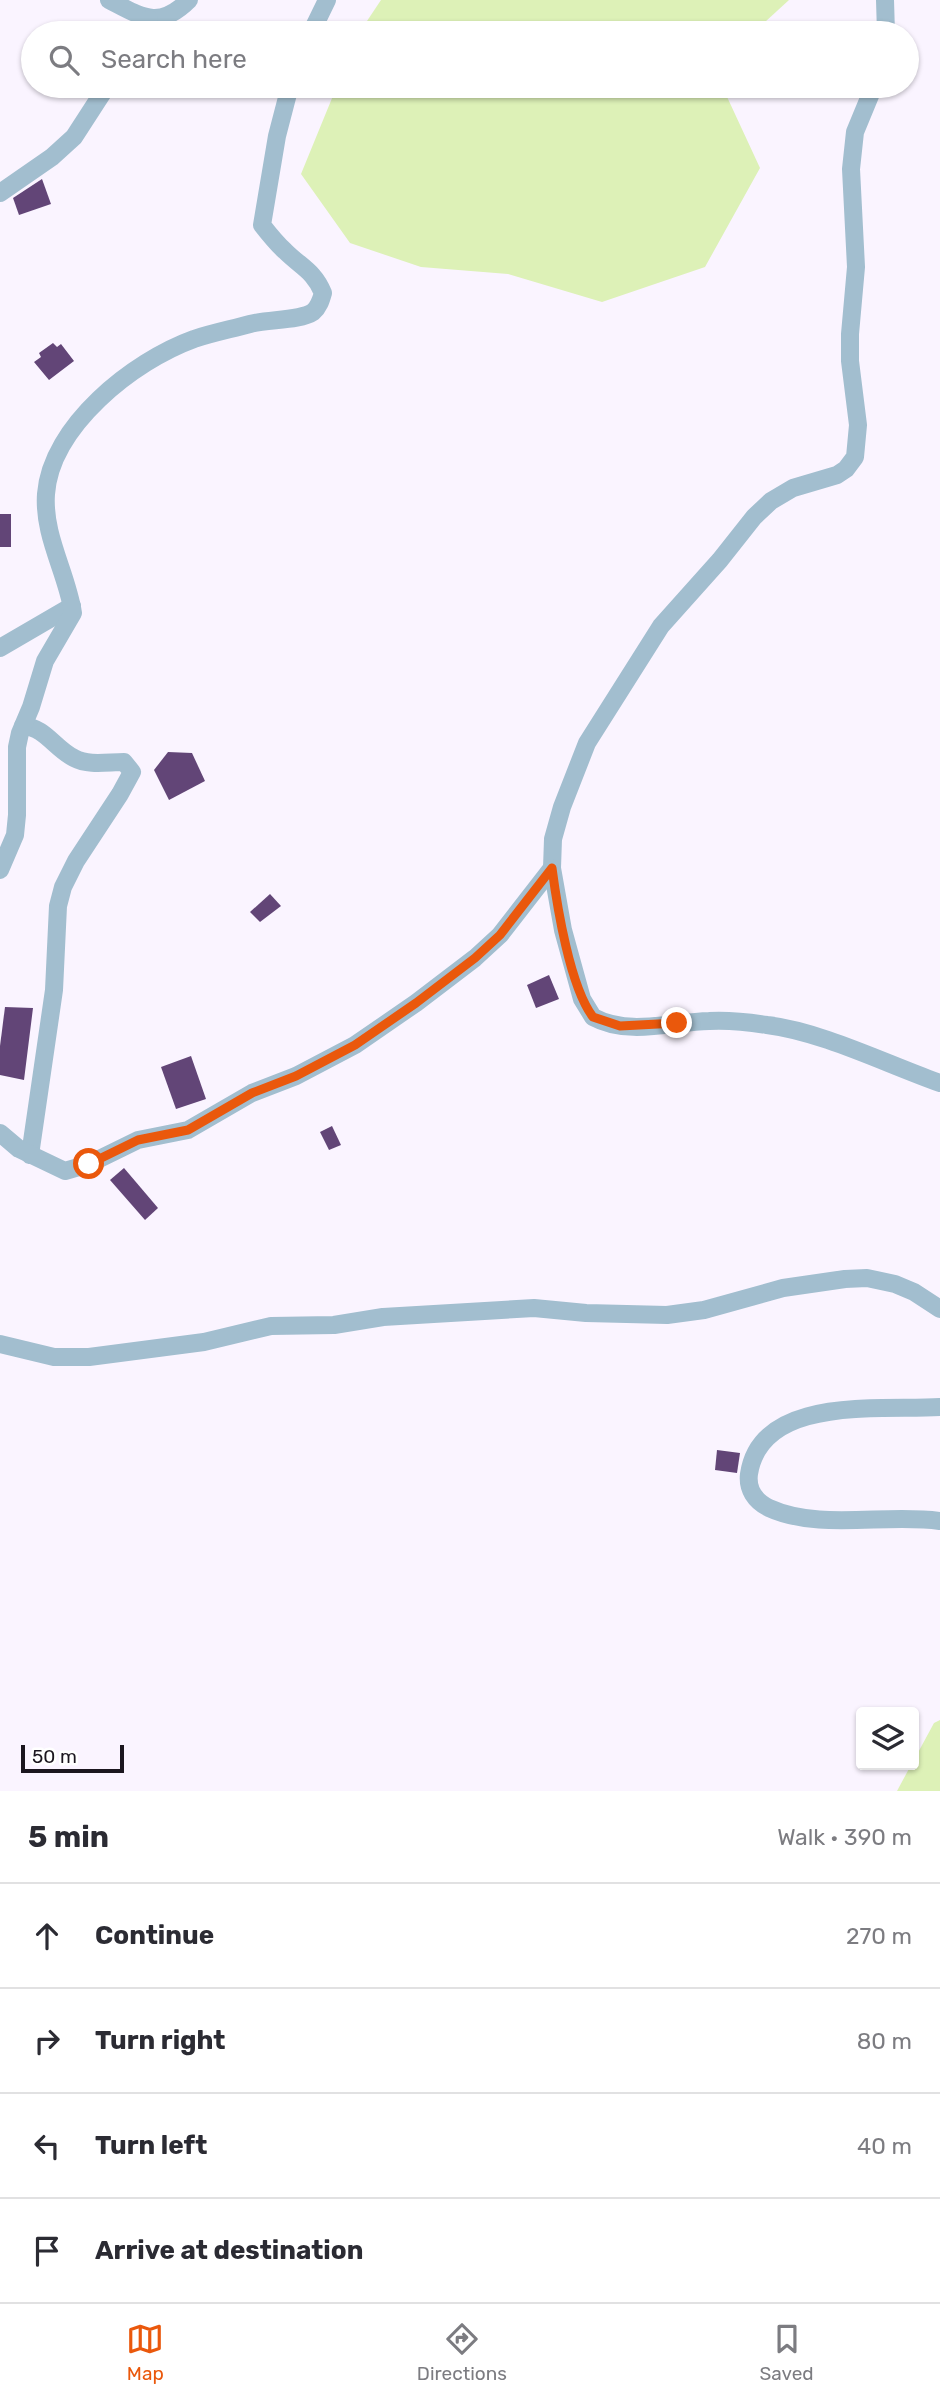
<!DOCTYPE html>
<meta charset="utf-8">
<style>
:root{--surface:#fff;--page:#f7f7f7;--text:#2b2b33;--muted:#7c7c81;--line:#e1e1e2;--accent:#ea580c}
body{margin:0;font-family:Rubik,sans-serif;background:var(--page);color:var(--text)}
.controls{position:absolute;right:21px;bottom:21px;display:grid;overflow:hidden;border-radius:7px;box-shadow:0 2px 5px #0004}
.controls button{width:63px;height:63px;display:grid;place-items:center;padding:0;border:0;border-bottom:2px solid var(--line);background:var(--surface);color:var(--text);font:35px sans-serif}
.scale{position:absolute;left:21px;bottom:18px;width:103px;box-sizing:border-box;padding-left:7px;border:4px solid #1b161f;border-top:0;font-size:19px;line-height:24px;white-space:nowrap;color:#1b161f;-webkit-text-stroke:5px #fff;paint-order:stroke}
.stop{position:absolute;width:21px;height:21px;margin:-16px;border:5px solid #ea580c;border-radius:50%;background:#fff}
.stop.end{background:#ea580c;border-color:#fff;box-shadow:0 2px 7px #0008}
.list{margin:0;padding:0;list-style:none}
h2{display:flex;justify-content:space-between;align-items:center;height:91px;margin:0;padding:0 28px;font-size:30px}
h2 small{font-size:23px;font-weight:400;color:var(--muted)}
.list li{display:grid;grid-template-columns:46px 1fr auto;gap:21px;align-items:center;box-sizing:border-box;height:105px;padding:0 28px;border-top:2px solid var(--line)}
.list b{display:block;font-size:26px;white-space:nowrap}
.list em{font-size:23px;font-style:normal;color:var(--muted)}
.icon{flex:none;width:38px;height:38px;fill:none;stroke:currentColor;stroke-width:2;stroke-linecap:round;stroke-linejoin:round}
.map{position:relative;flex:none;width:940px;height:1791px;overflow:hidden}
.search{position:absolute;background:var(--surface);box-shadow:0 2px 5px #0004;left:21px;right:21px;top:21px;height:77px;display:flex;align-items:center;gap:18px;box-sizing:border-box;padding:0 24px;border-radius:38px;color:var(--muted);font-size:26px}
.sheet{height:511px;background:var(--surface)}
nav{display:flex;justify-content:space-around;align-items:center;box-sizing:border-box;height:98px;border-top:2px solid var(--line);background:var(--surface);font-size:19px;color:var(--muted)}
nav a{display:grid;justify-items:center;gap:4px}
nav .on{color:var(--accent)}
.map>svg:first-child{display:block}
.green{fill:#ddf1b7}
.building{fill:#624577}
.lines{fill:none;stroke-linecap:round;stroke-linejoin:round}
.minor{stroke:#a2becf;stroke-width:18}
.route{stroke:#ea580c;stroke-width:9}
</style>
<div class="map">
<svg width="940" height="1791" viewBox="0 0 940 1791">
<rect width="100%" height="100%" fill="#faf4ff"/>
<g class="green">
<polygon points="381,0 789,0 753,33 359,33"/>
<polygon points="337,86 722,86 760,168 705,267 602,302 508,274 421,267 350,243 301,174"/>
<polygon points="940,1720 940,1791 897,1791 911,1765 914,1765 914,1760 934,1723"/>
</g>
<g class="building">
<polygon points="42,179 51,204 19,215 13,198"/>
<polygon points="53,343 57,347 61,344 74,361 49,380 34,362 41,357 39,353"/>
<rect x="0" y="514" width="11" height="33"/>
<polygon points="168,752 192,753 205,781 169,800 154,770"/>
<polygon points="270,894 281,906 260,922 250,912"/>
<polygon points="549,975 559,999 536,1008 527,985"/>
<polygon points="5,1007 33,1008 24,1080 0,1075 0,1046"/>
<polygon points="191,1056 206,1099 176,1109 161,1067"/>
<polygon points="332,1126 341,1145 329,1150 320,1132"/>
<polygon points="124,1168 158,1208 145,1220 110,1180"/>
<polygon points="717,1450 740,1453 737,1473 715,1470"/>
</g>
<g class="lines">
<g class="minor">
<path d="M109,0C142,17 159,30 189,0"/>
<polyline points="885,0 886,33"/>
<polyline points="135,33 149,19"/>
<polyline points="311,33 327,0"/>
<path d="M874,86L855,132L851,169L856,267L850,334V361L858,425L855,457L846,469L837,475L793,488L771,501L754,517L720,560L661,626L587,743L562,807L553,839L552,868L563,930L582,999L593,1017C628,1036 671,1022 709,1021C728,1020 748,1022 767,1025C823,1032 886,1064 940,1083"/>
<polyline points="0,193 52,157 74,137 107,86"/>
<polyline points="0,648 72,606"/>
<path d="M23,726C45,727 55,749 74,758C89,766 107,762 124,762L132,772L120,794L76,861L63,887L58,906L54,990L30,1155"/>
<path d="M0,870L15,835L17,815V747L20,733L31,707L45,661L73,613C67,573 43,536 46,494C51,426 133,361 194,339C212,333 232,329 250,324C267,319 300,321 313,312C319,307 321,300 323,293C314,271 301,267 285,251C276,243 269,234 262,225L277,136L290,86"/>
<polyline points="0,1133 19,1149 65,1171 89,1164 138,1140 188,1130 252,1093 296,1076 355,1045 416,1003 475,958 500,935 552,868"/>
<polyline points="0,1344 54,1357 89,1357 204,1342 271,1326 334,1325 383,1317 534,1308 586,1313 667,1315 704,1310 783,1288 845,1279 867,1278 895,1284 914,1292 940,1309"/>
<path d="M940,1407C883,1411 761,1394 749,1474C747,1489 755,1501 769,1508C819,1531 887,1513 940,1521"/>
</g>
</g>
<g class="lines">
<path class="route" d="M89,1164L138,1140L188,1130L252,1093L296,1076L355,1045L416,1003L475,958L500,935L552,868C557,906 570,987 593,1017L620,1026L677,1023"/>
</g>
</svg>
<div class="controls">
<button><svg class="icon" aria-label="layers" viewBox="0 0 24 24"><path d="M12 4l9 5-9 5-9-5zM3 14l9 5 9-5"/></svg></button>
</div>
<div class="scale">50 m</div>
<div class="stop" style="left:89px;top:1164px"></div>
<div class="stop end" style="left:677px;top:1023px"></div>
<div class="search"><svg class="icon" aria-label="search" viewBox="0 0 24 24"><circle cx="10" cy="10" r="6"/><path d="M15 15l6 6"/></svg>Search here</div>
</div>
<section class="sheet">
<h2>5 min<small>Walk · 390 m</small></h2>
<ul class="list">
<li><svg class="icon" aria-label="ahead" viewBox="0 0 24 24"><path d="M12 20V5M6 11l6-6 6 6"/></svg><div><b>Continue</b></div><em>270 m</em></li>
<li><svg class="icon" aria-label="right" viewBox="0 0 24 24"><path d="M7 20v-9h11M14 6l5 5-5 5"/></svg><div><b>Turn right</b></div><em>80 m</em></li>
<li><svg class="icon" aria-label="left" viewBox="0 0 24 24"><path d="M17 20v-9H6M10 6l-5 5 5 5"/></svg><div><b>Turn left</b></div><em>40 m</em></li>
<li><svg class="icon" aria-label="arrive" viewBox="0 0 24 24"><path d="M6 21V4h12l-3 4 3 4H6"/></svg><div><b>Arrive at destination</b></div></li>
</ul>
</section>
<nav>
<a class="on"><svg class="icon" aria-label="map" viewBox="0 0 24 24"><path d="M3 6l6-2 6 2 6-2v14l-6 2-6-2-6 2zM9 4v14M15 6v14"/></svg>Map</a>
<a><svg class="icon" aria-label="directions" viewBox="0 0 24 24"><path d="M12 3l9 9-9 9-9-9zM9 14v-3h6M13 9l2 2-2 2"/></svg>Directions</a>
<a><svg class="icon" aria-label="saved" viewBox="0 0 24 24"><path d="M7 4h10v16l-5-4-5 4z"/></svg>Saved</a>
</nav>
